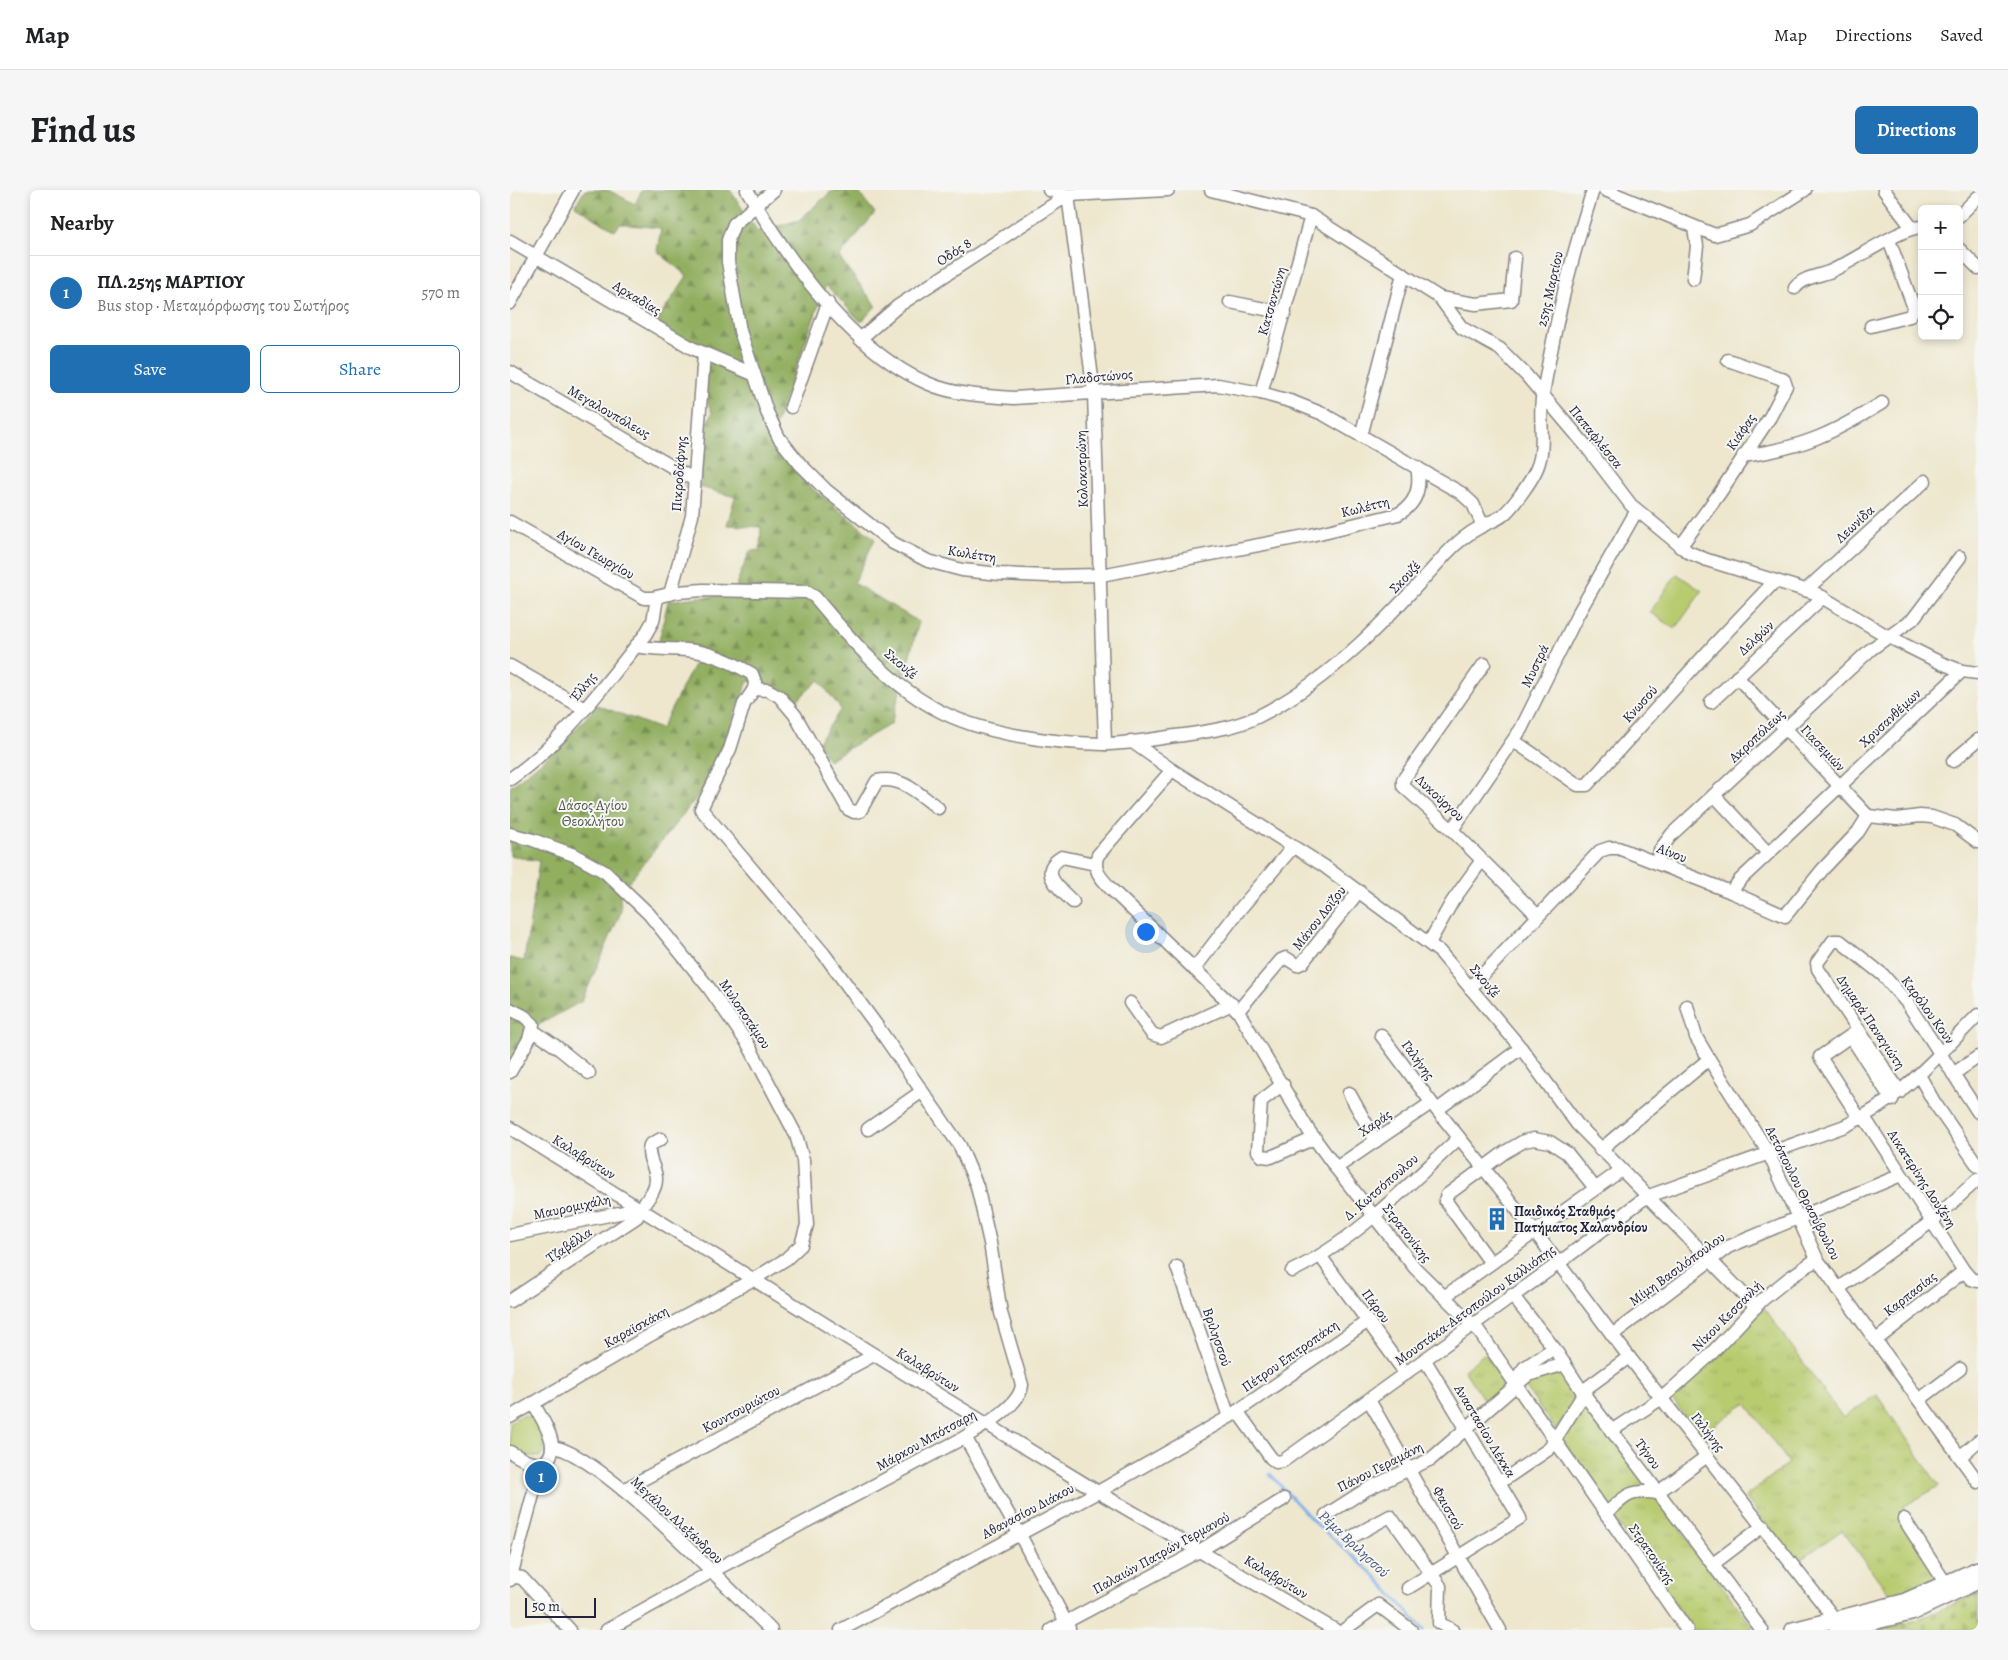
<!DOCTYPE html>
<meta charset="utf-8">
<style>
:root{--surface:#fff;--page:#f6f6f6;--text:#202124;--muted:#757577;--line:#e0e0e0;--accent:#1f6fb2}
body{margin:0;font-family:Alegreya,serif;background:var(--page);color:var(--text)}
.controls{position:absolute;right:15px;top:15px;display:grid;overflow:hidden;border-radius:8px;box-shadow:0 2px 8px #0003}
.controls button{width:45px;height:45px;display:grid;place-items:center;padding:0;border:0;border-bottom:1px solid var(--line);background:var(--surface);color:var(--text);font:25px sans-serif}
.scale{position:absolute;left:15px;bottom:12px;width:71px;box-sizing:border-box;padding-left:5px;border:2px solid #22223b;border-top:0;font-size:14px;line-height:18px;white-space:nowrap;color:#22223b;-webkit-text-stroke:4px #f6f6f2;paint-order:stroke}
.you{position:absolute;left:635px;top:741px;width:18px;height:18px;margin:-12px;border:4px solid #fff;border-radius:50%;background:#1a73e8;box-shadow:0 0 0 8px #1a73e833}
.badge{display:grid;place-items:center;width:32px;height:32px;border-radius:50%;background:var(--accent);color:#fff;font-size:16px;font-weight:700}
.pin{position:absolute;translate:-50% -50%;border:2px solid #fff;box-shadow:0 1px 5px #0006}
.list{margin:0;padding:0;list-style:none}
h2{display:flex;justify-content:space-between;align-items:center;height:65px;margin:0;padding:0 20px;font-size:21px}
h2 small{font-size:16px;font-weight:400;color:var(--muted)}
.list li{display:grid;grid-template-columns:32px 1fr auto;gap:15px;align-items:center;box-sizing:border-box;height:75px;padding:0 20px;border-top:1px solid var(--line)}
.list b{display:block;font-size:19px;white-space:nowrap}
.list p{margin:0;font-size:16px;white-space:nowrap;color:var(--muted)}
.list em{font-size:16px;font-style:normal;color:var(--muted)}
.actions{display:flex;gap:10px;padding:15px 20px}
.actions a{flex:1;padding:11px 0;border:1px solid var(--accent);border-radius:8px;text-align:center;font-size:18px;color:var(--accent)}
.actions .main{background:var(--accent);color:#fff}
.icon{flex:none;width:28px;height:28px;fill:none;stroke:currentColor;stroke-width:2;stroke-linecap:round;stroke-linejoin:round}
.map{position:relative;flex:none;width:1468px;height:1440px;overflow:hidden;border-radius:8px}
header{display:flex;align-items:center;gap:30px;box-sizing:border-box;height:70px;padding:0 25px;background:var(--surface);border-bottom:1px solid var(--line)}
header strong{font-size:24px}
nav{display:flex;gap:28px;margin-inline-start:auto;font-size:18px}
.intro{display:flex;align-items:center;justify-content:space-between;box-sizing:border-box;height:120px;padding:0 30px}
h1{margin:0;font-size:35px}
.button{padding:12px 22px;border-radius:8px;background:var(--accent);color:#fff;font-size:18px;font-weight:700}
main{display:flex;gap:30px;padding:0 30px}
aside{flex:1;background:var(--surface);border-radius:8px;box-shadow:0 2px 8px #0003}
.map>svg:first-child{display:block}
.grass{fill:url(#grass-tufts);stroke:#6d7654}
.forest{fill:url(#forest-firs);stroke:#5a684e}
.cemetery{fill:url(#cemetery-stones);stroke:#6d7654}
.park{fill:#b8cb6e;stroke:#6d7654}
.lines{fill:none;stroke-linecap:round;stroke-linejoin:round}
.stream{stroke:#7daee8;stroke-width:3}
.minor-casing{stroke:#888484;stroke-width:15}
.major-casing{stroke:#888484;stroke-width:18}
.minor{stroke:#fff;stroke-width:12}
.major{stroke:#fff;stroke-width:15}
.labels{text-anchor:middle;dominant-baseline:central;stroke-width:4;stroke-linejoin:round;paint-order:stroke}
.street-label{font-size:14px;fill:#22223b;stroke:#f6f6f2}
.park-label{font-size:14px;fill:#4f554a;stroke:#f6f6f2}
.poi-label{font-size:14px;font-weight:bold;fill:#22223b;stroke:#f6f6f2;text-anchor:start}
.water-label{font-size:15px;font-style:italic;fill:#425378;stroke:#f6f6f2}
</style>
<header>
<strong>Map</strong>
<nav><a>Map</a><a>Directions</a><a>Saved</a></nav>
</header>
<div class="intro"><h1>Find us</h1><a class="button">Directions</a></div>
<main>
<aside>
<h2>Nearby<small></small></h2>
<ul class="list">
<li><span class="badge">1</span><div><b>ΠΛ.25ης ΜΑΡΤΙΟΥ</b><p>Bus stop · Μεταμόρφωσης του Σωτήρος</p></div><em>570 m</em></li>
</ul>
<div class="actions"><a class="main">Save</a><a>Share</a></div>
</aside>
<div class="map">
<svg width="1468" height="1440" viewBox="0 0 1468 1440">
<defs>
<pattern id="grass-tufts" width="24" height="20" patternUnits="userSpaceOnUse" patternTransform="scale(1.25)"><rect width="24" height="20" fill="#b8cb6e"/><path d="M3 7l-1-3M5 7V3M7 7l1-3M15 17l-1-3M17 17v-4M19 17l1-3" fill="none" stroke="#9eae60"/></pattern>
<pattern id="forest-firs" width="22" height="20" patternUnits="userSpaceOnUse" patternTransform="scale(1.25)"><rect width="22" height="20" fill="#92af61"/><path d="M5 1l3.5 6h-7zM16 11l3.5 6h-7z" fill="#778e51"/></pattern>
<pattern id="cemetery-stones" width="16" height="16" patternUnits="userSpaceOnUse" patternTransform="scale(1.25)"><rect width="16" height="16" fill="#b8cb6e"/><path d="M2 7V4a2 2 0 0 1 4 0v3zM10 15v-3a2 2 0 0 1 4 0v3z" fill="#9eae60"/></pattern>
</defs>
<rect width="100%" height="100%" fill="#f6f6f2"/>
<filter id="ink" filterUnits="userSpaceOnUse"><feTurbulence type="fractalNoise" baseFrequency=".02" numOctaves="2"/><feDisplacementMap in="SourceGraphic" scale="10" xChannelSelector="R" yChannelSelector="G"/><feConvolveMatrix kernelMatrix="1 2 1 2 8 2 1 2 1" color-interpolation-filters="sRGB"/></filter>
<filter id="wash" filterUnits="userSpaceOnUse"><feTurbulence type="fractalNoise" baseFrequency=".0096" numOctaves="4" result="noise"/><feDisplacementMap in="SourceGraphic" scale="20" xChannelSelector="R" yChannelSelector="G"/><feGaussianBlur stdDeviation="1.12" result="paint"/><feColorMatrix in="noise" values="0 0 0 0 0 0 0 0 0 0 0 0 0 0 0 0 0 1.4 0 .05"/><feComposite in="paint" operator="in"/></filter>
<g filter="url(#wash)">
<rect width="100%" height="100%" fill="#eee7cd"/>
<g class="grass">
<path d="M1253,1116L1333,1228L1367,1205L1429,1296L1393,1317L1431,1384C1419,1390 1391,1408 1379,1404L1332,1340L1286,1373L1235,1307L1279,1273L1236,1213L1189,1246L1161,1207Z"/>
<polygon points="975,1163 999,1198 977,1215 954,1180"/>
<polygon points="1052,1178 1069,1203 1046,1240 1013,1194 1027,1184"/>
<polygon points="1075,1213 1243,1437 1237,1440 1183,1440 1050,1251"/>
</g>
<polygon class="forest" points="75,0 98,0 125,14 132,0 220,0 248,42 289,30 323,0 347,0 365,23 329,67 366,116 351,132 316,95 261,247 299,296 365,349 344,393 409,432 381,534 318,570 308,553 331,519 309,490 284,513 269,499 238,491 199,592 110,703 111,722 72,811 16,842 0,873 0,768 14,771 29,671 0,666 0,597 51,556 87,515 151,539 192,459 148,456 158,411 188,407 227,406 227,392 240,361 250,360 251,337 217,335 225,307 190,297 196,235 202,223 197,210 197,174 147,131 177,86 147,61 151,38 110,34 105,41 65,16"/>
<polygon class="cemetery" points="1468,1404 1468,1440 1364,1440 1404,1431"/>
<g class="park">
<polygon points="1167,384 1192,401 1165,439 1140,422"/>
<path d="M13,1225L24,1228C33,1240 39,1254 30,1267L19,1266L0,1257V1232Z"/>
</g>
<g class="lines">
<polyline class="stream" points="760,1284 804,1332 864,1385 914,1440"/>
</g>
</g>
<g filter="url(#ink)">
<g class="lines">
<defs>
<g id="minor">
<path d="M237,0C278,70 341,160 417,193C444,205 475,206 504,208L708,195L751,203L783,212L813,224L951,303L963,314L973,336"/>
<path d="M264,0L224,34L218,50V72L230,141L257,222L269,248L290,274L317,301L383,353L418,371L452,380L490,384L538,386L591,385L801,345L888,324C907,314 911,297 907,277"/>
<polyline points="539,0 558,5 658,0"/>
<polyline points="701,0 801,26 930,108 952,138 990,159 1016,185 1076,256 1121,315 1178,362 1197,370 1305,403 1377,446 1431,473 1452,481 1468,483"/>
<polyline points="1095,0 1205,45 1240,35 1295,0"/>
<polyline points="1374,0 1402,38"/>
<polyline points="1449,26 1468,7"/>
<polyline points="0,51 182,158 243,184"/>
<polyline points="1449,59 1468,78"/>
<polyline points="1183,89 1187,56 1184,38"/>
<path d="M1285,98C1292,88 1307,86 1319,82C1343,72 1391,37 1412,37"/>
<polyline points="930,108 966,114 1001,110 1005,68"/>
<polyline points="720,112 775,123"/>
<polyline points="0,113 63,0"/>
<polyline points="1361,136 1400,126 1404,118 1379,50"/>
<polyline points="350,149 388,116 558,5 584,203 595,554"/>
<polyline points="0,182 183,289"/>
<polyline points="751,203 801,26"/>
<polyline points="281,217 318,113"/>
<polyline points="851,246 893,84"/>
<path d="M1233,266C1292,258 1322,244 1372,213"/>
<path d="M0,332L134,408H142L168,402L193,400L297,402L305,407C339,448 377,492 424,518C470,544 541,553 593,554C620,554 648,548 674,545C700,541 724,538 747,527C822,490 881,425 936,364C946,353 959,343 972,336C979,332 987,330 993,325C1003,317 1022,290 1027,278C1036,257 1029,231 1032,209C1044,138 1061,68 1083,0"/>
<polyline points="1170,357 1209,304 1260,227 1276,196 1274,190 1267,187 1218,170"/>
<polyline points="1296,400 1415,291"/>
<polyline points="160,404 182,326 194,164"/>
<polyline points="974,474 893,590 893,596 942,640 1028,726"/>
<polyline points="0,476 75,519"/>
<polyline points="1227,487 1358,626"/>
<path d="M244,499L258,500L269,506L285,525L338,619L344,622L350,621L367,591C391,585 410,605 428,618"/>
<polyline points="1201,512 1313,407"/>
<polyline points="621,551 662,580 814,676 930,762 1011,858 1067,934 1246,1117"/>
<polyline points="1004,551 1068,595 1077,595 1203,456 1265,391"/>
<polyline points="1443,571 1468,550"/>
<path d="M662,580L588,665C581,680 593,690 602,700L728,821L799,941L826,978L905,1078L968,1140L1177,1440"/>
<path d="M0,589C55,551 93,496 135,445L143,431L147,408"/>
<polyline points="1204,605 1258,663"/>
<polyline points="1358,626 1387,629 1410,626 1422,627 1445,635 1468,652"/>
<polyline points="942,640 1011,539 1068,424 1127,320"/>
<polyline points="0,644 23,650 64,665 95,682 139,724 199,798 238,854 286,945 293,970 297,1035 291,1055 276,1069 244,1089 137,1147 0,1227"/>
<polyline points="1149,674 1150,660 1162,644 1360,460 1403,429 1450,367"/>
<polyline points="1221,702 1230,690 1452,481"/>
<path d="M563,712C549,698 527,682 552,667L585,674"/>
<polyline points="919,753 942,712 972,670"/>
<polyline points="685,778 730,719 783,657"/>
<polyline points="960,798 1090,661 1099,658 1108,658 1221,702 1275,726 1313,679 1348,642 1358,626"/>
<polyline points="620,813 642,844 651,847 722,814"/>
<polyline points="1177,816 1186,847 1199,869 1258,962 1307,1069 1468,1292"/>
<polyline points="0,819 14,826 23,834 19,849 0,882"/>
<polyline points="728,821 771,770 776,768 787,775 792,773 849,701"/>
<polyline points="22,840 47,857 79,883"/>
<polyline points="1349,840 1310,867 1350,929"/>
<polyline points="871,845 927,920 1011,858"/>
<polyline points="1341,847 1382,910"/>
<polyline points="1443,884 1468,867"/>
<polyline points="1409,885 1424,912 1468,976"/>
<polyline points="773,894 751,911 748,961 752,966 761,967 805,948"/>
<polyline points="1390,902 1308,779 1307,773 1323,751 1330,751 1373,785 1398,814 1468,922"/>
<polyline points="839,903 866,951"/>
<polyline points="927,920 1025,1042 1119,1167 1324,1428"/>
<polyline points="1354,927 1454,1081 1461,1089 1468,1091"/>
<polyline points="0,938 421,1200 588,1302 825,1440"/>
<polyline points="358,939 411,902"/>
<polyline points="1090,960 1199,869"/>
<polyline points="826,978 921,913"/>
<polyline points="0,1045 129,1019"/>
<polyline points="811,1067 896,1184"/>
<polyline points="981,1073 935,1010 937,1005 995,962 1014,951 1024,949 1040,952 1057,963 1085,998"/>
<polyline points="667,1077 719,1227"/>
<path d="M782,1081C846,1050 897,996 949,948"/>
<polyline points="1328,1099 1421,1032 1468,989"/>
<polyline points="1002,1105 1044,1158 1074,1204 1252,1440"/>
<polyline points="934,1107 1110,981"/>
<path d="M0,1111L127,1027C131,1014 146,1004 146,989C146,977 136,968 140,955L151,949"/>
<polyline points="1102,1145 1218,1057 1391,985"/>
<polyline points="1365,1151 1454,1081"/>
<polyline points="1009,1185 1014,1178 1044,1158"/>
<polyline points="859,1210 990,1440"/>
<polyline points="1409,1210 1450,1179"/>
<path d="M727,1221L761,1268L766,1272L773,1271L1049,1073L1136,1007L1335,936C1392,909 1424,869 1468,825"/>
<polyline points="1101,1241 1152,1208 1198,1167 1252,1110 1278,1089 1307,1069"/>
<polyline points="455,1247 509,1343 559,1438"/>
<path d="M42,1257C87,1260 223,1403 261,1440"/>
<path d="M0,1262L16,1271L31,1275C56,1261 32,1230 23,1213"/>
<polyline points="1450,1267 1468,1251"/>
<polyline points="989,1293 1039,1259 1078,1197 1119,1167"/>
<polyline points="113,1300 364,1165"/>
<path d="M1096,1324C1115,1306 1120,1299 1147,1303L1197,1266"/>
<polyline points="816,1325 857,1299 921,1269 1018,1185 1055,1174"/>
<polyline points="1394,1329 1436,1394"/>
<polyline points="840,1348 880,1326 930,1396 929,1433 942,1440"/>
<polyline points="1203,1374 1253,1336"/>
<polyline points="0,1386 12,1388 60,1440"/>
<polyline points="0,1390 31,1275"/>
<polyline points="898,1398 1010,1328 915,1170"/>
<path d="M97,1440L201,1382L455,1247C472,1237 510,1216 512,1195L491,1123L480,1053L467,996L450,956L367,836L314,764L191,619L220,559L234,514L244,499L245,492L242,484C222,472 200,462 177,460C159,458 143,460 126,456"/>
<polyline points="331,1440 588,1302 719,1227 858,1131"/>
<polyline points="541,1440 691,1360 774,1309"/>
<polyline points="834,1440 868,1415 901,1440"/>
</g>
<g id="major">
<polyline points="1283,1440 1393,1412 1468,1379"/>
<polyline points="1327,1440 1401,1423 1468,1391"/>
</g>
</defs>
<use href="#minor" class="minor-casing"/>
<use href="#major" class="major-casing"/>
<use href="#minor" class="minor"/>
<use href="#major" class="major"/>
</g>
</g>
<defs>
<symbol id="building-bare" viewBox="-9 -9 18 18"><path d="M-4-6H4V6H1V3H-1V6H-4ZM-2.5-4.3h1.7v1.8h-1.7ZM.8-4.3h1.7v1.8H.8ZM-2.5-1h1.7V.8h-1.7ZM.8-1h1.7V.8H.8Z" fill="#1f6fb2" stroke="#f6f6f2" stroke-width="2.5" paint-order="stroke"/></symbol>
</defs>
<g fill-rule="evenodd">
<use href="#building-bare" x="971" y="1013" width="32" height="32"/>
</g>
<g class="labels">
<g class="street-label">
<text transform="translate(444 62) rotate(-33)">Οδός 8</text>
<text transform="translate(1040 99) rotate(-77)">25ης Μαρτίου</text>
<text transform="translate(127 108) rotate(31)">Αρκαδίας</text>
<text transform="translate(762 111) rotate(-74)">Κατσαντώνη</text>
<text transform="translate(589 187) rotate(-5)">Γλαδστώνος</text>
<text transform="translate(99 222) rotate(30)">Μεγαλουπόλεως</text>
<text transform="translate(1231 242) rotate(-56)">Κιάφας</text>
<text transform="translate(1086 247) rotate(51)">Παπαφλέσσα</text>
<text transform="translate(572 279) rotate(-92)">Κολοκοτρώνη</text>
<text transform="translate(169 284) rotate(-86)">Πικροδάφνης</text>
<text transform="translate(855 317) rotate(-14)">Κωλέττη</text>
<text transform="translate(1345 334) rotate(-43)">Λεωνίδα</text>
<text transform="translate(86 364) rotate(30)">Αγίου Γεωργίου</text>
<text transform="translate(462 364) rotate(9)">Κωλέττη</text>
<text transform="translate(895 387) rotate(-47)">Σκουζέ</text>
<text transform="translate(1246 448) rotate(-43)">Δελφών</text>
<text transform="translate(391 474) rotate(40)">Σκουζέ</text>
<text transform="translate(1025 476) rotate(-64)">Μυστρά</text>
<text transform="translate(73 497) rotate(-51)">Έλλης</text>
<text transform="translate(1130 514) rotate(-48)">Κνωσού</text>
<text transform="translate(1380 528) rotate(-43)">Χρυσανθέμων</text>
<text transform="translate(1247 546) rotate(-43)">Ακροπόλεως</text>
<text transform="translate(1313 558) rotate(47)">Γιασεμιών</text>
<text transform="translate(930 608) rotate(43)">Λυκούργου</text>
<text transform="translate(1162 663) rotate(21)">Αίνου</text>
<text transform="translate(809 728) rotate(-52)">Μάνου Λοϊζου</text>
<text transform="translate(975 791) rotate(50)">Σκουζέ</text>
<text transform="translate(1418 820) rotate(54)">Καρόλου Κουν</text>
<text transform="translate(235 824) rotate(56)">Μυλοποτάμου</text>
<text transform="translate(1361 832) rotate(56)">Δημαρά Παναγιώτη</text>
<text transform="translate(908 870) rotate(54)">Γαλήνης</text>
<text transform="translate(865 933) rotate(-35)">Χαράς</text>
<text transform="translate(74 967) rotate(32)">Καλαβρύτων</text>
<text transform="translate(1412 989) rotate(57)">Αικατερίνης Δουζένη</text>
<text transform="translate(871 997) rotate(-41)">Δ. Κωτσόπουλου</text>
<text transform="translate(1293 1003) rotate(63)">Αετόπουλου Θρασύβουλου</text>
<text transform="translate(62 1017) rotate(-12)">Μαυρομιχάλη</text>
<text transform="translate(897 1043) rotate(52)">Στρατονίκης</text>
<text transform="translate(59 1055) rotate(-34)">Τζαβέλλα</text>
<text transform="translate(1167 1079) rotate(-36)">Μίμη Βασιλόπουλου</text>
<text transform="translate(1400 1104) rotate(-38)">Καρπασίας</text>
<text transform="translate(965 1115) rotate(-36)">Μουστάκα-Αετοπούλου Καλλιόπης</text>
<text transform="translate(866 1116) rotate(54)">Πάρου</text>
<text transform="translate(1217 1126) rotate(-45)">Νίκου Κεσσανλή</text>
<text transform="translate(126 1137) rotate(-29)">Καραϊσκάκη</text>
<text transform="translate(707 1147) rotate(71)">Βριλησσού</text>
<text transform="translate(780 1166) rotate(-35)">Πέτρου Επιτροπάκη</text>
<text transform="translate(418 1180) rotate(32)">Καλαβρύτων</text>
<text transform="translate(231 1219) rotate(-28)">Κουντουριώτου</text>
<text transform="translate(975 1241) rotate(59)">Αναστασίου Λέκκα</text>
<text transform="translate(1198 1242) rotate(52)">Γαλήνης</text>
<text transform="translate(416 1250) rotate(-29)">Μάρκου Μπότσαρη</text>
<text transform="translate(1138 1264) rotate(54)">Τήνου</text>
<text transform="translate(870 1277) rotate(-27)">Πάνου Γεραμάνη</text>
<text transform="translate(938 1318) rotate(60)">Φαιστού</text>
<text transform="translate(518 1321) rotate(-28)">Αθανασίου Διάκου</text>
<text transform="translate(167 1330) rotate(43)">Μεγάλου Αλεξάνδρου</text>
<text transform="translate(651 1363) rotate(-29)">Παλαιών Πατρών Γερμανού</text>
<text transform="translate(1142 1364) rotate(55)">Στρατονίκης</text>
<text transform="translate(766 1387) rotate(31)">Καλαβρύτων</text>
</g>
<g class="park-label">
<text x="83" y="615">Δάσος Αγίου<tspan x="83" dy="16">Θεοκλήτου</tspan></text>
</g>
<g class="poi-label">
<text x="1004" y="1021">Παιδικός Σταθμός<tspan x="1004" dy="16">Πατήματος Χαλανδρίου</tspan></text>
</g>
<g class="water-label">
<text transform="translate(844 1354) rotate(43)">Ρέμα Βριλησσού</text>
</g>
</g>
</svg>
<div class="controls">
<button>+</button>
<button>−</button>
<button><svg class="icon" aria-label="locate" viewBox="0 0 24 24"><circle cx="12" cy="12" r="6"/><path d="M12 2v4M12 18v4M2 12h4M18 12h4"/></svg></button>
</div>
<div class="scale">50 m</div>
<div class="you"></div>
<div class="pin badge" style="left:31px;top:1287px">1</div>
</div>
</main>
